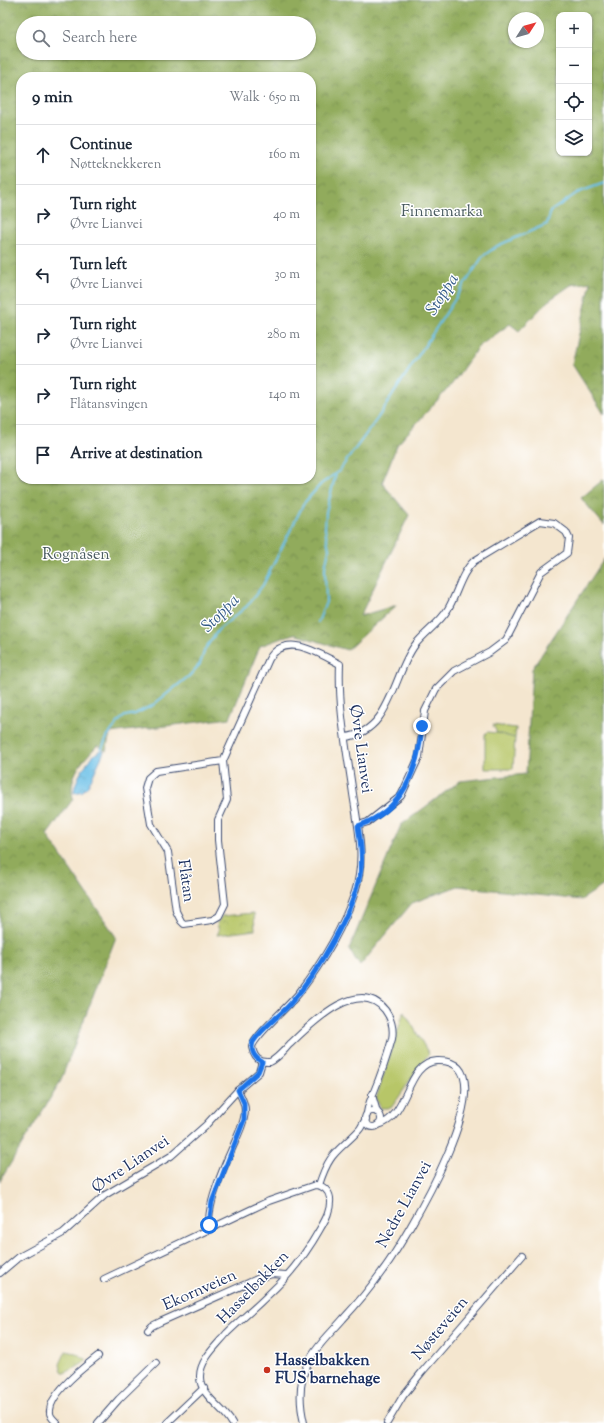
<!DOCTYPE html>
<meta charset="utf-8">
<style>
:root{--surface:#fff;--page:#f2f2f3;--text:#1f2937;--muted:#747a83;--line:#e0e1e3}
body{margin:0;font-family:"Sorts Mill Goudy",serif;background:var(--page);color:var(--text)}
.controls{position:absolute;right:12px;top:12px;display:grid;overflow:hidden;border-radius:8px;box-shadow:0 1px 3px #0004}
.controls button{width:36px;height:36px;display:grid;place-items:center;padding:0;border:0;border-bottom:1px solid var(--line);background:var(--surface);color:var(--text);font:20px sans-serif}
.compass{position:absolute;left:508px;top:12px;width:36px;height:36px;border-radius:50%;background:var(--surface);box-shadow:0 1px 3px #0004;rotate:54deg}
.stop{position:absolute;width:12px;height:12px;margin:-9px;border:3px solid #1a73e8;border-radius:50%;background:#fff}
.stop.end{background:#1a73e8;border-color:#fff;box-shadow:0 1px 4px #0008}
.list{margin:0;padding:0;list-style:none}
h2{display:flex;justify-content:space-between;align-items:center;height:52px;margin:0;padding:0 16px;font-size:17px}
h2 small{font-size:13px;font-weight:400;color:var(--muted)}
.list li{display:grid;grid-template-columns:26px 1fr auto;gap:12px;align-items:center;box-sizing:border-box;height:60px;padding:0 16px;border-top:1px solid var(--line)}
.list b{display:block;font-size:15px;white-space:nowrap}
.list p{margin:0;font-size:13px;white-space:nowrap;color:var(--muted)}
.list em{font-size:13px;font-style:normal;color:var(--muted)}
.icon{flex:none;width:22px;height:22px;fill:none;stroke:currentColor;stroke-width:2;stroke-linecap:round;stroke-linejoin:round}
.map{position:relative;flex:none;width:604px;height:1423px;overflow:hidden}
.search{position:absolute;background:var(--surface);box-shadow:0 1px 3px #0004;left:16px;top:16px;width:300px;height:44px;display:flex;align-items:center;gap:10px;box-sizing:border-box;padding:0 14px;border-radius:22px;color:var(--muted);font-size:15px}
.panel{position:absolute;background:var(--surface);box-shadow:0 1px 3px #0004;left:16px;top:72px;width:300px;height:412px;border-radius:16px}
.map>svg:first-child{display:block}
.green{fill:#b7c668;stroke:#697a63}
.forest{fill:url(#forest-crowns);stroke:#566d5d;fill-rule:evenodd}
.park{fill:url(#park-crowns);stroke:#697a63}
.water{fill:url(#water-ripples);stroke:#4278a2}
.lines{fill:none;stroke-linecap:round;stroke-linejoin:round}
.stream{stroke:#6ac0e7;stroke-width:2}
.minor-casing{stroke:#3c4a6f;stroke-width:8}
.minor{stroke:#fff;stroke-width:6}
.route{stroke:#1a73e8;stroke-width:5}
.poi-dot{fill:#c8321e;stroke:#fff;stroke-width:1.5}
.labels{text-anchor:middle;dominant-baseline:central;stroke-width:3;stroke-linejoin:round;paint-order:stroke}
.park-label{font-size:16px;fill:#4a5c61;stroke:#fff}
.street-label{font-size:16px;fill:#1b2f5e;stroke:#fff}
.poi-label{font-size:16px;font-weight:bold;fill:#1b2f5e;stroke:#fff;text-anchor:start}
.water-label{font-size:17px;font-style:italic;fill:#335a87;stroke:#fff}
</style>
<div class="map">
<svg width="604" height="1423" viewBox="0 0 604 1423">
<defs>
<pattern id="forest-crowns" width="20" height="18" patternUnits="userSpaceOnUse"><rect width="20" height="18" fill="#91ab5c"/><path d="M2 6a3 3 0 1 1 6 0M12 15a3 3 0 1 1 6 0" fill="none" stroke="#768c4f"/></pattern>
<pattern id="park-crowns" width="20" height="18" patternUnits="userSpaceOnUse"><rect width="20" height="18" fill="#b7c668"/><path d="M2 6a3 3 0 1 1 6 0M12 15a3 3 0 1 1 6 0" fill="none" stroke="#9daa5d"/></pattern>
<pattern id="water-ripples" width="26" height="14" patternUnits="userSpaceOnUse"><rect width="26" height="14" fill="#6ac0e7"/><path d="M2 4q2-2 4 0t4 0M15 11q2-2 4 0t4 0" fill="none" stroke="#569cbe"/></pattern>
</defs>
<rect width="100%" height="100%" fill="#fff"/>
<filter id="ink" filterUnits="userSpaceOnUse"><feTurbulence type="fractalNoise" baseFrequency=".025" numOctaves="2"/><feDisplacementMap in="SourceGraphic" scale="8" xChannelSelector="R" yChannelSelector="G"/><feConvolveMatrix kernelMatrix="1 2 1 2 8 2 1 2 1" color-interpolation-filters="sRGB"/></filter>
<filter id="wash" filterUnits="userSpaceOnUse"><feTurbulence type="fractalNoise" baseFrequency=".012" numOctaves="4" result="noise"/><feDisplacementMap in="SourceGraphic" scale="16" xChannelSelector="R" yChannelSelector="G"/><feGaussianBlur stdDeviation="0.9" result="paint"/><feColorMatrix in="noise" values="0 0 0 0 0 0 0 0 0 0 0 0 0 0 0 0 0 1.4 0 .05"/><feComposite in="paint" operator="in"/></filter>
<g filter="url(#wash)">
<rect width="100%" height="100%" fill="#f4e6cf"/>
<g class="green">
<polygon points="487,732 497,733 515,738 513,769 485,769 485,734"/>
<path d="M404,1011L429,1054C414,1071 405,1090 391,1108H381L376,1099Z"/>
</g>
<g class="forest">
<path d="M0,0H604V414L572,364L591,282L571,285L548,301L519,331L510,324L478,347L452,384L397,445L382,483L409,515L360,616L397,605L347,650L293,634L260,646L230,718L110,733L106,751L98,745C82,761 68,775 73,799L47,835L116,937L60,1082L0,1181ZM559,15H589V153H559ZM514,18H538V42H514ZM23,23H309V53H23ZM21,77H311V479H21Z"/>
<polygon points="604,479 604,525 581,498"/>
<polygon points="604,559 604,885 581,900 458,886 412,903 360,966 349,949 401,825 460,781 526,774 532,669"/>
</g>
<g class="park">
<polygon points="493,725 516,728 515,738 497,733"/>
<polygon points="254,913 255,930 217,935 219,931 217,923 222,916"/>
<polygon points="66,1351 76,1353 87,1360 79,1366 65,1373 62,1371 60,1364"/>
</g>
<path class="water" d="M101,750L104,751L102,756L88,786L83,791L74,793C74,780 90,755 101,750Z"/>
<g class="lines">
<g class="stream">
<polyline points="318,622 326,602 325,568 329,549 325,529 326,512 336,473"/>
<polyline points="101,750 109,734 120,720 125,716 135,714 153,705 189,676 200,664 205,649 218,630 247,606 263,585 304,503 321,484 339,471 377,419 483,256 497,246 547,224 551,211 577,193 604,183"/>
</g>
</g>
</g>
<g filter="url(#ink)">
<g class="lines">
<defs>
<g id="minor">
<path d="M345,737C391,733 393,674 415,645C425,632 440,623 448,609C457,594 461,573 474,561L540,521L554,523L566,532L569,538L567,553L541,572L506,640L490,652L454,671L436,689L425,711L419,757L401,796L368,822L358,825"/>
<path d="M223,761L156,771L148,778L145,788L151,824L168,852L176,911L181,921L184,924L212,920L219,916L225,904L218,840V820L227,800L223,761L269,659C286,631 319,654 340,664C338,708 347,751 353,794C358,827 366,859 355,892C343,928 322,963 299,993C290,1005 254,1036 252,1047C254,1058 259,1063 270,1062C278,1058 284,1050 290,1044C311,1024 358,976 385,1010C391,1018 394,1029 392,1039C387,1057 380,1077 373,1094C370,1101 367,1107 367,1115"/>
<polyline points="372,1095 377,1112"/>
<circle cx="373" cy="1119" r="8"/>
<path d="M319,1185C330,1151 337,1153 359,1130C362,1127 363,1122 366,1119"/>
<path d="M210,1230C204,1209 226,1162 235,1142C239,1132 245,1122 245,1110C245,1103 241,1097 238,1090"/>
<polyline points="0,1273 19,1257 63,1233 105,1195 171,1156 206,1125 238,1090 259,1072 262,1062"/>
<path d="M104,1279L269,1201L315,1185C323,1185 329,1191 330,1198C331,1210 326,1219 320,1229C306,1254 288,1277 267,1296C254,1309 240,1320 227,1333C217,1345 200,1360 200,1376C199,1395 224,1408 232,1423"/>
<polyline points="148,1330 152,1326 160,1322 264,1276 272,1274 286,1275"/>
<path d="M57,1423C53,1419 49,1416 50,1410C51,1393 85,1366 98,1356"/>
<polyline points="98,1423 119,1399 156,1363"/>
<polyline points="167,1423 204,1388"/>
<path d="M304,1423C299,1402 298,1381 309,1361C317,1345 332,1332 343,1319C358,1303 371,1287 383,1270C401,1246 518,1057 437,1061C405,1063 409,1118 378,1125"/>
<polyline points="387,1423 403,1396 422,1372 522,1256"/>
</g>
</defs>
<use href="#minor" class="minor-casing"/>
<use href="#minor" class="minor"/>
</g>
</g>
<g class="lines" filter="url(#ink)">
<path class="route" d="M209,1225L212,1202L244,1120V1103L238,1090L258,1072L262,1062C255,1058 250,1051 253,1042C263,1027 280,1016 291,1003C318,972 356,909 361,868C363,854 360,840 358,826C404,810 418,770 422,726"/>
</g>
<circle class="poi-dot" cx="267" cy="1370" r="4"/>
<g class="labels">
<g class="park-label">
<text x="442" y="212">Finnemarka</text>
<text x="76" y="555">Rognåsen</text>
</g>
<g class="street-label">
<text transform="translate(360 749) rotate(82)">Øvre Lianvei</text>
<text transform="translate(185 881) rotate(82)">Flåtan</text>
<text transform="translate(131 1165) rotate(-34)">Øvre Lianvei</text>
<text transform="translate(405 1205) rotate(-61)">Nedre Lianvei</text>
<text transform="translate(254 1288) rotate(-46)">Hasselbakken</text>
<text transform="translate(200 1291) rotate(-24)">Ekornveien</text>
<text transform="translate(441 1329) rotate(-50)">Nøsteveien</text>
</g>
<g class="poi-label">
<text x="275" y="1361">Hasselbakken<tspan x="275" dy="18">FUS barnehage</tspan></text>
</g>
<g class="water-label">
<text transform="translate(443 295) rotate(-57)">Stoppa</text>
<text transform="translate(221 614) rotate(-45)">Stoppa</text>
</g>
</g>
</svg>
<div class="controls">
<button>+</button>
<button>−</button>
<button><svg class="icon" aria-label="locate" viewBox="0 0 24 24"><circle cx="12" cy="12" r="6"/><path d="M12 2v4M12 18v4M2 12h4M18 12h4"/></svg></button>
<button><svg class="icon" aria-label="layers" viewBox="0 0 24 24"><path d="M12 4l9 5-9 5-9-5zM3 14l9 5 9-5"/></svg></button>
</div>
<svg class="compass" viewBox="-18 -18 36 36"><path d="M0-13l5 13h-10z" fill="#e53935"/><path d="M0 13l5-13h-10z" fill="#747a83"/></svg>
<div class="stop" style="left:209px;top:1225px"></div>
<div class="stop end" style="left:422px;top:726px"></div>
<div class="search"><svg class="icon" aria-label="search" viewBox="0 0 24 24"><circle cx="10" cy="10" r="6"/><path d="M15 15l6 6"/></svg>Search here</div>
<section class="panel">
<h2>9 min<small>Walk · 650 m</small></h2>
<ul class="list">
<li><svg class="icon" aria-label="ahead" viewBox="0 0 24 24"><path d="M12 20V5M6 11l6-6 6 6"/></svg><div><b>Continue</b><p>Nøtteknekkeren</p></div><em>160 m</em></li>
<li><svg class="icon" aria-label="right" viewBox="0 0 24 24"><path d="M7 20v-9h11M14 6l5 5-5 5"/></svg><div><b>Turn right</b><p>Øvre Lianvei</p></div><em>40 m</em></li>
<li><svg class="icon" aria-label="left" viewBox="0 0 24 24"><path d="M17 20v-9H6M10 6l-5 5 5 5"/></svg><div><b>Turn left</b><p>Øvre Lianvei</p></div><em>30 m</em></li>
<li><svg class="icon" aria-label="right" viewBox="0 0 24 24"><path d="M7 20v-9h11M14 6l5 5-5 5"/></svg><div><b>Turn right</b><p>Øvre Lianvei</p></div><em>280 m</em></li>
<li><svg class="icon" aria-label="right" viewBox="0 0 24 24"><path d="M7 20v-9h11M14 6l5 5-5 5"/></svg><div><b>Turn right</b><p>Flåtansvingen</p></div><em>140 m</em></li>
<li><svg class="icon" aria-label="arrive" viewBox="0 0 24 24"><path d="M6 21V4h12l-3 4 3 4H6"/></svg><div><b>Arrive at destination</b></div></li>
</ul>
</section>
</div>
